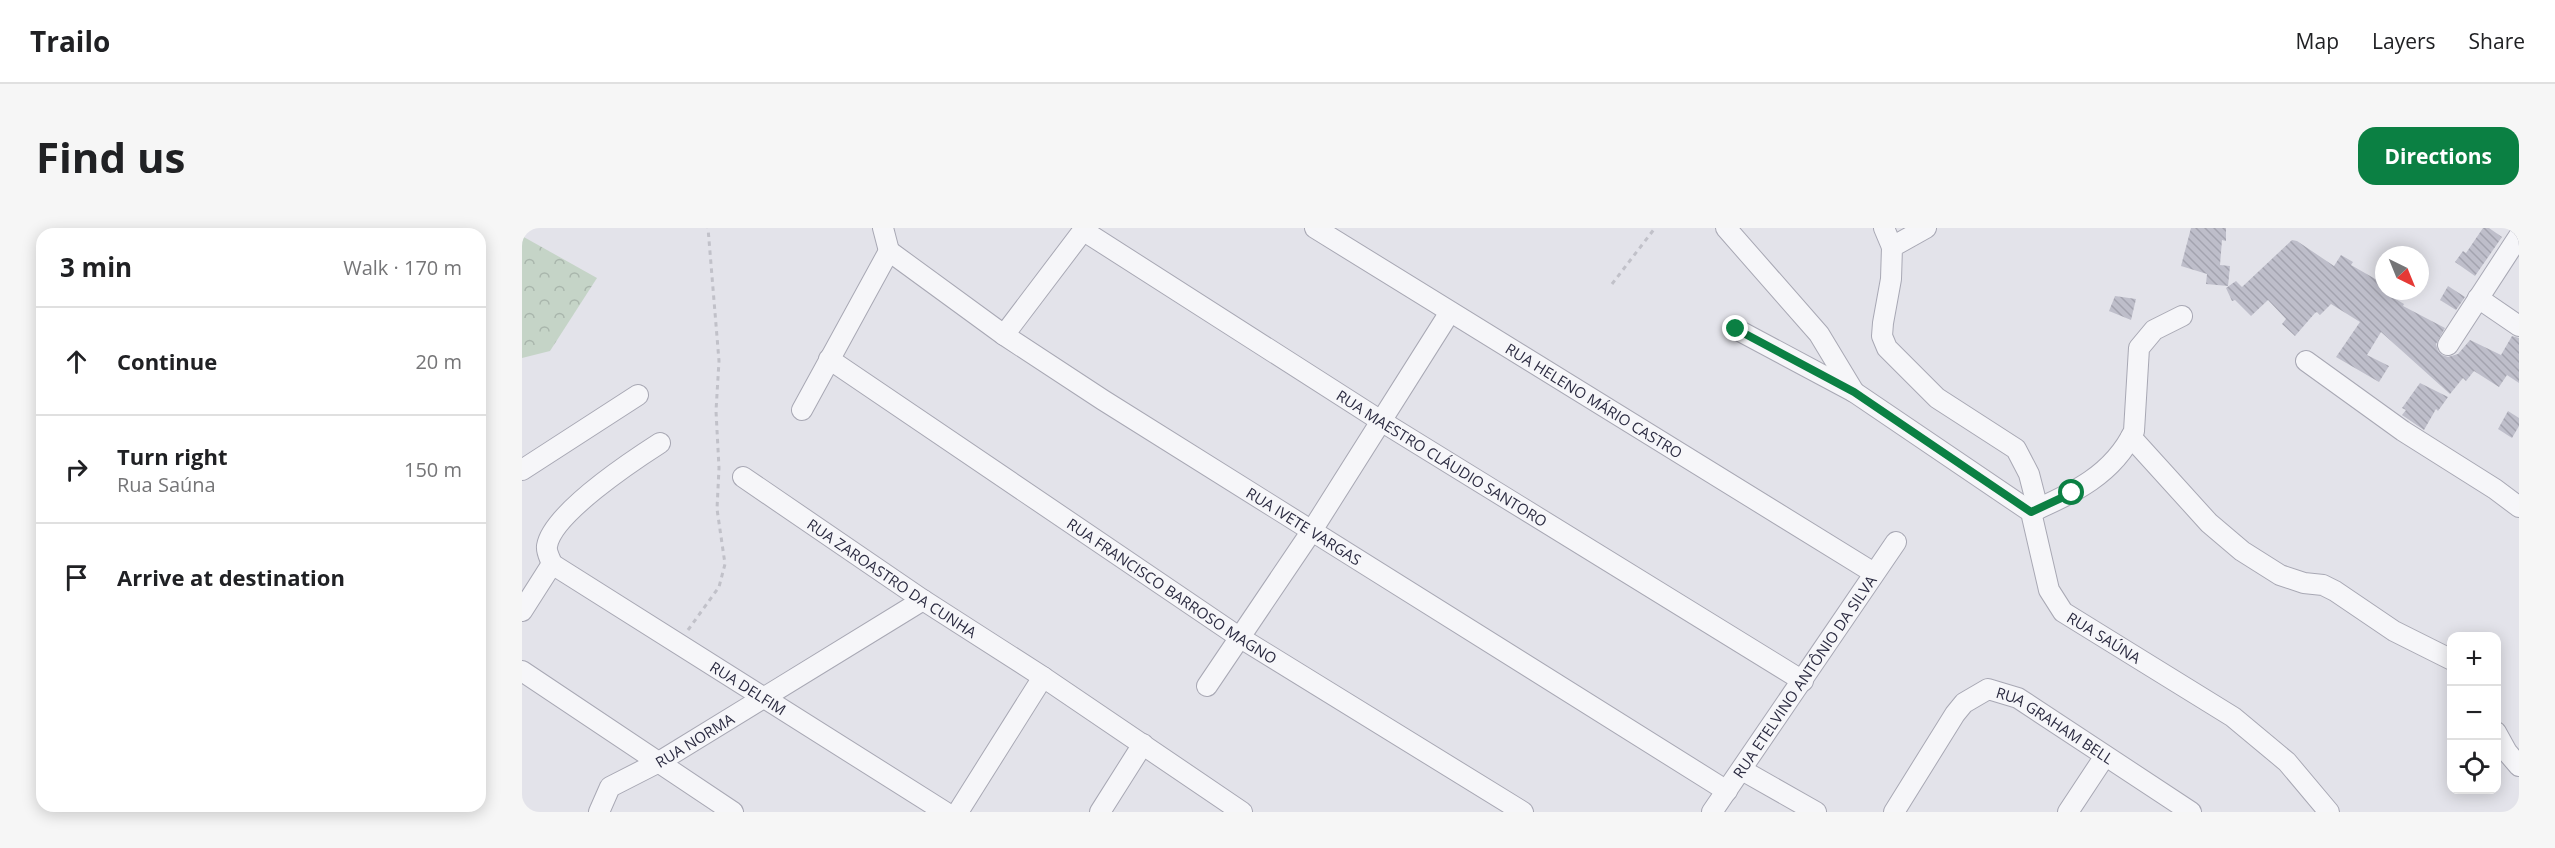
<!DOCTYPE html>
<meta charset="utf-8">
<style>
:root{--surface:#fff;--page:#f6f6f6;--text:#202124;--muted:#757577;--line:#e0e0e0;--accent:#0b8043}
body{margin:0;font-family:"Open Sans",sans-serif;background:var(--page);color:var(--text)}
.controls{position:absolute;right:18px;bottom:18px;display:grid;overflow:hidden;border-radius:12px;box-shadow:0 3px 15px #0003}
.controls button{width:54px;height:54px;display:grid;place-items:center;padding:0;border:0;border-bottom:2px solid var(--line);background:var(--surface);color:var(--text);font:30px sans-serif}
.compass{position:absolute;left:1853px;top:18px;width:54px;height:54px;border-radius:50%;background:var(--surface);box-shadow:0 3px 15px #0003;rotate:137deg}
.stop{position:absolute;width:18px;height:18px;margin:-14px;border:4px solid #0b8043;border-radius:50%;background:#fff}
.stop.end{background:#0b8043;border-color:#fff;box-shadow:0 2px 6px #0008}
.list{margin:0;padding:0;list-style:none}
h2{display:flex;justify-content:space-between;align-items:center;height:78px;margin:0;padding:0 24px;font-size:26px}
h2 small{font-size:20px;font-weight:400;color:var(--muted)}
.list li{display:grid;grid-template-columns:39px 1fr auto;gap:18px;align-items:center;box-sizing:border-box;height:108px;padding:0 24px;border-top:2px solid var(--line)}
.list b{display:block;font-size:22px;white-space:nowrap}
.list p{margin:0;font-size:20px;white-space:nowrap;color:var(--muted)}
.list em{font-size:20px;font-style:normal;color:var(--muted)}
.icon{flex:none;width:33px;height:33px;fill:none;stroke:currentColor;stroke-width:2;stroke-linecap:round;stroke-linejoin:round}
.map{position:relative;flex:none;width:1997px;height:584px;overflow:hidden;border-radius:18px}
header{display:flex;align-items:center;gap:36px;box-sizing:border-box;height:84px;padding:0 30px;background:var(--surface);border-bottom:2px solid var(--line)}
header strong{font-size:28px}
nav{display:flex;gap:33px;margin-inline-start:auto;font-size:21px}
.intro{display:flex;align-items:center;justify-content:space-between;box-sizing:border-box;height:144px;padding:0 36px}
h1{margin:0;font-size:42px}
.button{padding:15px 27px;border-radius:18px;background:var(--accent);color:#fff;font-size:21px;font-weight:700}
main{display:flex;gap:36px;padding:0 36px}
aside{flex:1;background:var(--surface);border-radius:18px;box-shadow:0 3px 15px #0003}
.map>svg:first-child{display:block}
.forest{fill:url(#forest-crowns)}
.building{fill:url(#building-back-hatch)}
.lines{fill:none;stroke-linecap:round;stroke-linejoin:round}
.minor-casing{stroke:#a8a8b4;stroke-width:22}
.path{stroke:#c1c1c9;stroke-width:3;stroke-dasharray:4.5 4.5;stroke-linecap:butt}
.minor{stroke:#f6f6f9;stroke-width:20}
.route{stroke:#0b8043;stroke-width:8}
.labels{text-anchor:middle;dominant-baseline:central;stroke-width:4.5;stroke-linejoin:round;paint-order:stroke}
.street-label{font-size:15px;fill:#2c2c42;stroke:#f3f3f8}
</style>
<header>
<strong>Trailo</strong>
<nav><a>Map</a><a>Layers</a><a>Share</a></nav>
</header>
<div class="intro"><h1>Find us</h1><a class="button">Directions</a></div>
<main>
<aside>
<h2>3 min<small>Walk · 170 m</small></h2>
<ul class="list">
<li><svg class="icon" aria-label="ahead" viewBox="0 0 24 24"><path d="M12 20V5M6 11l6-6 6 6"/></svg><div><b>Continue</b></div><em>20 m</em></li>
<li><svg class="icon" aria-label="right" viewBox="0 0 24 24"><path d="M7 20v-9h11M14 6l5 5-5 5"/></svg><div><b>Turn right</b><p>Rua Saúna</p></div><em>150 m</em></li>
<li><svg class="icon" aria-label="arrive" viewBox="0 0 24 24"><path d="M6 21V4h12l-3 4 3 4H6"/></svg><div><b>Arrive at destination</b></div></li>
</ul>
</aside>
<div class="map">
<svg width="1997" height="584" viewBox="0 0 1997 584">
<defs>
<pattern id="forest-crowns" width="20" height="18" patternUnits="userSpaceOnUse" patternTransform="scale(1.5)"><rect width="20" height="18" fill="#c5d4c7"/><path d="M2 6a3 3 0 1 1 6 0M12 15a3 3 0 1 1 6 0" fill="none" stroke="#a9b6ac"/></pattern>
<pattern id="building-back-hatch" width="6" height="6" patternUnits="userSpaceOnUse" patternTransform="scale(1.5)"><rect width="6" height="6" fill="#bebeca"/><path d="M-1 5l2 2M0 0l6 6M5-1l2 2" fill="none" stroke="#a3a3af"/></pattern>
</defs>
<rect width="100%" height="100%" fill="#e3e3ea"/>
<polygon class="forest" points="0,8 75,50 28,123 0,130"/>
<g class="building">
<polygon points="1669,0 1704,0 1704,13 1700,12 1698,37 1708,38 1706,58 1684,56 1685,46 1659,38"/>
<polygon points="1961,0 1967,0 1980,9 1953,48 1933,34 1941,23 1944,25"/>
<polygon points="1770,12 1775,13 1812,38 1819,27 1831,34 1829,37 1862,56 1862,64 1882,76 1881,78 1923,100 1914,116 1916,123 1920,127 1926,129 1936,126 1948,112 1979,127 1990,108 1997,110 1997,155 1985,147 1977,159 1952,143 1944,153 1941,150 1928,166 1859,104 1845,127 1867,138 1857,154 1814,129 1838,94 1809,76 1798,87 1795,84 1793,85 1773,108 1760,96 1764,91 1746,72 1729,88 1713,72 1710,73 1704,60 1714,53 1720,59"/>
<polygon points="1926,58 1943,69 1934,82 1918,72"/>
<polygon points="1593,68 1614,71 1609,92 1587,83"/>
<polygon points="1898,155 1926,169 1916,183 1914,181 1902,202 1880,187 1884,182 1880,180"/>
<polygon points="1986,183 1997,190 1997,198 1990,210 1976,201"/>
</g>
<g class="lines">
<defs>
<g id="minor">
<polyline points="361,0 367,23"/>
<path id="s1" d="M793,0L1352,345"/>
<polyline points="1204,0 1297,106 1332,164"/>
<polyline points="1362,0 1370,19"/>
<polyline points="1404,0 1370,19 1369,51 1361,95 1360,108 1365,120 1415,170 1494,221 1507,246 1516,281"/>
<path id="s2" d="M562,3L859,193L1281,453"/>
<path id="s3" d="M367,23L482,107L581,172L1205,563"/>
<polyline points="1956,70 1997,98"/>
<path id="s4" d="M1214,101L1332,164L1509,284L1527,362L1541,384L1711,489L1765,534L1807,584"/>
<polyline points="482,107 563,0"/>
<polyline points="1926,117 1997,8"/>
<path id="s5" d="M307,131L717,409L1001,584"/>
<polyline points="1784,133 1881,203 1973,261 1997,279"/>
<polyline points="280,182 367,23"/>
<polyline points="1609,209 1687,295 1720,323 1758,347 1782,355 1801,357 1813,363 1872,403 1930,432"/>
<polyline points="0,242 116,167"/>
<path id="s6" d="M221,249L401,372L521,449"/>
<path d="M1509,284C1551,265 1591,247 1612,203L1617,120L1632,102L1660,88"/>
<path id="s7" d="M30,336L423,584"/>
<path d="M30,336C28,330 24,324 25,318C30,286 110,233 138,215"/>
<polyline points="0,383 30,336"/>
<polyline points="0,443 211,584"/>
<polyline points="685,458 789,304 928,84"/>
<polyline points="1974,504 1985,524 1997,538"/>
<polyline points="1220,542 1294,584"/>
<path id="s8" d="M77,584L88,559L137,534L401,372"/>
<polyline points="436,584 521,449 720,584"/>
<polyline points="578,584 621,516"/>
<path id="s9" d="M1190,584L1374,314"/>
<path id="s10" d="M1372,584L1433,486L1442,475L1466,461L1496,470L1669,584"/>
<polyline points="1546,584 1583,528"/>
</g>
</defs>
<use href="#minor" class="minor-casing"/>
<g class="path">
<polyline points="1090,56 1133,0"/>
<polyline points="166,402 197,359 203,336 195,281 197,240 194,183 197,133 186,0"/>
</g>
<use href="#minor" class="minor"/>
</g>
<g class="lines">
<polyline class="route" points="1214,101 1332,164 1509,284 1550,265"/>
</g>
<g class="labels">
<g class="street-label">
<text stroke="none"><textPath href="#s1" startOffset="328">RUA HELENO MÁRIO CASTRO</textPath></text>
<text stroke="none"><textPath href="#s2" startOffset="424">RUA MAESTRO CLÁUDIO SANTORO</textPath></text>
<text stroke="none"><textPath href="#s3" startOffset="498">RUA IVETE VARGAS</textPath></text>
<text stroke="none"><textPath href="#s6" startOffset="180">RUA ZAROASTRO DA CUNHA</textPath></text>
<text stroke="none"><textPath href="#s5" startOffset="414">RUA FRANCISCO BARROSO MAGNO</textPath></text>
<text stroke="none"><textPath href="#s4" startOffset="502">RUA SAÚNA</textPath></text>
<text stroke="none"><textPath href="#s9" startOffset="164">RUA ETELVINO ANTÔNIO DA SILVA</textPath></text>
<text stroke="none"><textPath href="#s7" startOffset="232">RUA DELFIM</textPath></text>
<text stroke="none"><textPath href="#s10" startOffset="234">RUA GRAHAM BELL</textPath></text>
<text stroke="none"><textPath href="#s8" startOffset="124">RUA NORMA</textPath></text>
</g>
</g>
</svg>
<div class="controls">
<button>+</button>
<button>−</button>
<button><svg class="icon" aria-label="locate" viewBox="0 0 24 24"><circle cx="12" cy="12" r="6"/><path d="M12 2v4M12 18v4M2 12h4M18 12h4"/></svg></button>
</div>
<svg class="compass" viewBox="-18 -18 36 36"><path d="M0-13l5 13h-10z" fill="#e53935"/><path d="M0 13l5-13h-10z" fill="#757577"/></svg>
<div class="stop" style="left:1550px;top:265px"></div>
<div class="stop end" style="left:1214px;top:101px"></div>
</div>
</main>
